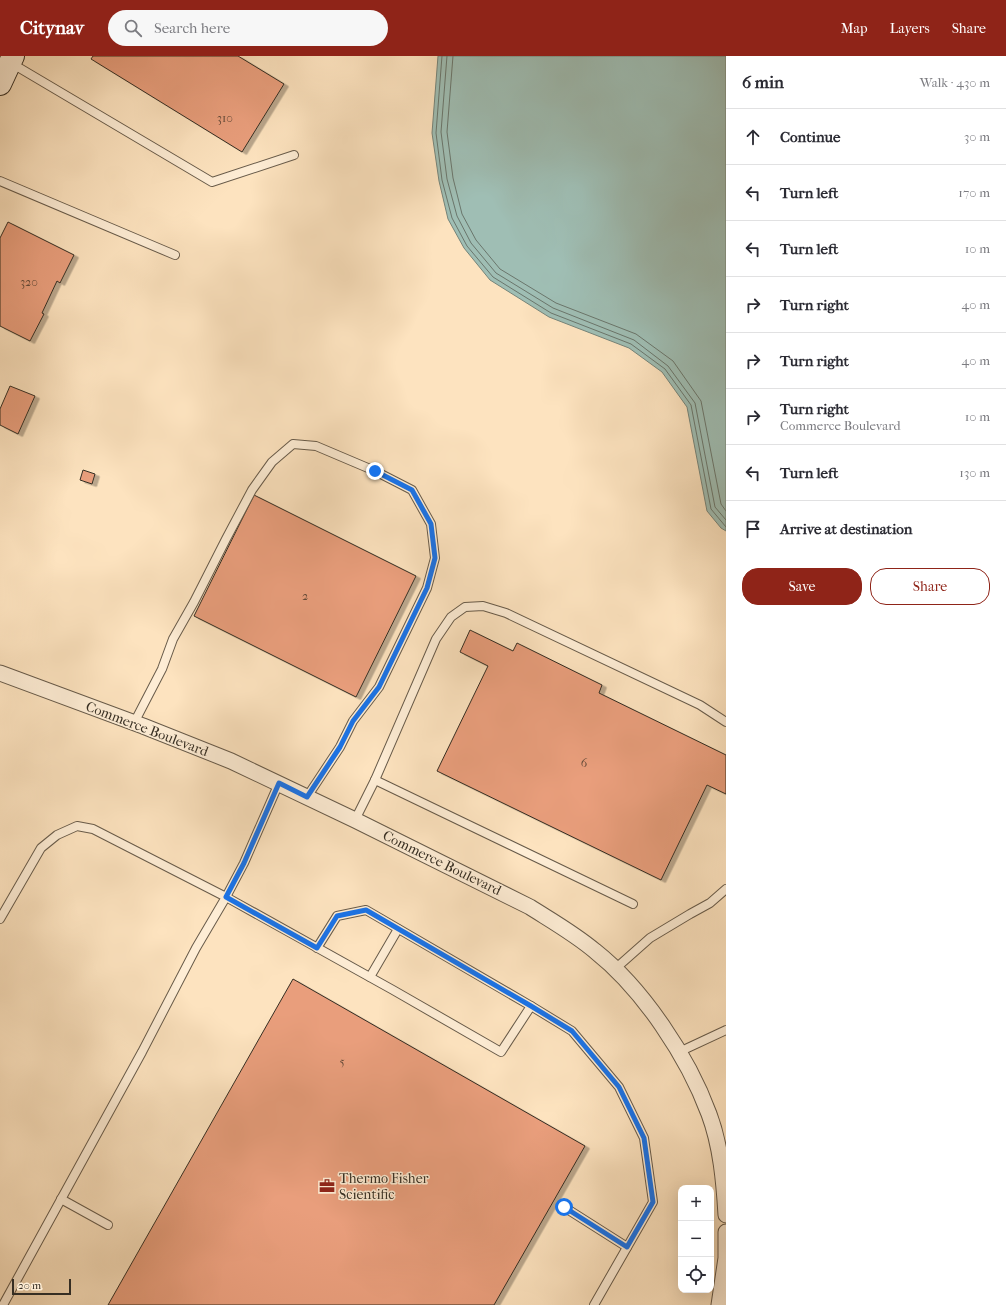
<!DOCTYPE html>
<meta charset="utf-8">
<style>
:root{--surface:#fff;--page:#f7f7f7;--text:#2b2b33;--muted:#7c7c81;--line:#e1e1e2;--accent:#8f2418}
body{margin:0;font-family:"IM FELL French Canon",serif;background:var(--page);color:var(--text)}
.controls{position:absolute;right:12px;bottom:12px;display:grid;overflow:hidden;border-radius:8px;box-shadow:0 4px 16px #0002}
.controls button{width:36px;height:36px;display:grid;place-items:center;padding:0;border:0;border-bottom:1px solid var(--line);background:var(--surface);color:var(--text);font:20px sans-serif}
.scale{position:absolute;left:12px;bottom:10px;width:59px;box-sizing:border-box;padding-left:4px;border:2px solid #362e23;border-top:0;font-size:11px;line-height:14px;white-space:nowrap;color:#362e23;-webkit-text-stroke:3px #feedd5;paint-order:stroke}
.stop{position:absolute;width:12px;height:12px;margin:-9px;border:3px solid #1a73e8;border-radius:50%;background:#fff}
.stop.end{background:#1a73e8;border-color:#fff;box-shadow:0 1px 4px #0008}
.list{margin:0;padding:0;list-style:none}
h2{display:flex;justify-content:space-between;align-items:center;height:52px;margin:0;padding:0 16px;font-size:17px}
h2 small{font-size:13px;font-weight:400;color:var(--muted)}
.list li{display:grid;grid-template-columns:26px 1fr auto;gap:12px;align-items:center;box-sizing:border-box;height:56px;padding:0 16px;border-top:1px solid var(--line)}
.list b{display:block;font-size:15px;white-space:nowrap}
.list p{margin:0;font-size:13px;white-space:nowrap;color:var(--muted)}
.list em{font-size:13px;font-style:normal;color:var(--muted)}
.actions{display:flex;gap:8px;padding:12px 16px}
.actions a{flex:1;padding:9px 0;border:1px solid var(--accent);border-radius:16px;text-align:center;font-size:14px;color:var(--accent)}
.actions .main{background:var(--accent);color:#fff}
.icon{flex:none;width:22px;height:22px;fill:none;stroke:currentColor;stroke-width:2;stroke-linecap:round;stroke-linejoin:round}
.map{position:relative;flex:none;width:726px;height:1249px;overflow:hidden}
header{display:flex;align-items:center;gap:24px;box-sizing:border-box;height:56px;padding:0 20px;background:var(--accent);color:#fff}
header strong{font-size:19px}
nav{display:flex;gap:22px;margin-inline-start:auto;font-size:14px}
.search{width:280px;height:36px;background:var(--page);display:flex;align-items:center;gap:10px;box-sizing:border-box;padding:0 14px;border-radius:22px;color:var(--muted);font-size:15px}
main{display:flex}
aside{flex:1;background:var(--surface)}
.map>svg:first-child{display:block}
.water{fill:#9fbeb4;stroke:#75847a}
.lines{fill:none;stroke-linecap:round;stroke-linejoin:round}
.shore{stroke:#6a766c;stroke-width:1}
.building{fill:#e99e7b;stroke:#362e23;filter:url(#shadow)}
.service-casing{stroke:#685b4a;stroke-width:10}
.minor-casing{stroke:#685b4a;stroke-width:17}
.secondary-casing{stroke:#362e23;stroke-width:24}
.service{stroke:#feedd5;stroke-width:8}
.minor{stroke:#feedd5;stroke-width:15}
.secondary{stroke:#feedd5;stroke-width:22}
.route{stroke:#1a73e8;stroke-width:5}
.labels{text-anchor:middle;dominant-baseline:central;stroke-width:3;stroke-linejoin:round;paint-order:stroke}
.number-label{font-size:12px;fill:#634a39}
.street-label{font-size:14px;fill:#362e23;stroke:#feedd5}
.poi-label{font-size:14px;fill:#362e23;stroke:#feedd5;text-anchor:start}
</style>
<header>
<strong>Citynav</strong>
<div class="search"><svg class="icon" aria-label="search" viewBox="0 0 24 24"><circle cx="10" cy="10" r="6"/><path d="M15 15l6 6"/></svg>Search here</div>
<nav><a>Map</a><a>Layers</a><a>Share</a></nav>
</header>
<main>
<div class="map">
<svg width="726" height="1249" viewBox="0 0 726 1249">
<defs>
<filter id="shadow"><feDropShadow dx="4.5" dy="2.5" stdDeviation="0" flood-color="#0004"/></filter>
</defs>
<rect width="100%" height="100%" fill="#fde3bf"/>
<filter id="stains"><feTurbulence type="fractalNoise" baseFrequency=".005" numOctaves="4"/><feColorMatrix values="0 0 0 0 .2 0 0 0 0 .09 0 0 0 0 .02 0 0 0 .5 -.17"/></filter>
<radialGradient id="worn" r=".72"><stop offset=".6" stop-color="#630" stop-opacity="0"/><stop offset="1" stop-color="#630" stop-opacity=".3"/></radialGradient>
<polygon class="water" points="438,0 726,0 726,475 721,472 707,455 687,351 662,316 629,292 549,261 490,224 464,192 448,163 439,125 432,77"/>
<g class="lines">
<g class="shore">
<polyline points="442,0 436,77 442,124 452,162 467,190 493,221 551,257 631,288 665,313 691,349 711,453 726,471"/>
<polyline points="447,0 441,76 447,123 457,160 471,187 496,217 553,252 634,284 668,310 695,347 715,451 726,464"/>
<polyline points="453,0 447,76 453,122 462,158 476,184 500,213 556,247 636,278 673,305 701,345 721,448 726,455"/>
</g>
</g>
<g class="building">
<polygon points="93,0 238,0 284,28 242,96 91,3"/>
<polygon points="8,166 74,199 60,227 57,225 42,257 44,258 30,285 0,270 0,182"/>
<polygon points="10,330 35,340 18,378 0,369 0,353"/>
<polygon points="83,414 95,418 92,428 80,424"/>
<polygon points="254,439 416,520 356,641 194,560"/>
<polygon points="470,574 513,595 517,587 602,629 599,637 726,699 726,738 707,729 661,824 437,715 488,610 460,596"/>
<polygon points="293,923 585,1090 494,1249 108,1249"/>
</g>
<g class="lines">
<defs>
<g id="service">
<polyline points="11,7 212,126 294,99"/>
<polyline points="0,125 175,199"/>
<polyline points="134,667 162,613 173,583 194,546 226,483 252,434 272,406 293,388 316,390 375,415 412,434 431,468 435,502 427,532 379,631 353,665 340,691 307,741"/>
<polyline points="375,724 633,848"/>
<polyline points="279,727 244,807 226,841 393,934 501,996 531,950 572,975 619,1031 644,1082 653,1146 594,1249"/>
<polyline points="355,764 375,724 436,583 451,561 465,551 483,550 506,557 700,649 726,666"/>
<polyline points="0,863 41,792 57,779 77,770 93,773 226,841 196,892 142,996 3,1249"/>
<polyline points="317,892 337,860 366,854 531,950"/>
<polyline points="615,913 650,882 690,858 710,847 726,833"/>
<polyline points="370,921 398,873"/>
<polyline points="679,996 726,974"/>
<polyline points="61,1143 108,1169"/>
<polyline points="564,1151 627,1191"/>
</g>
<g id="minor">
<path d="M0,617L143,670L231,705L355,764L530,851C552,865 575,878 595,895C643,933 688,1001 709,1058C721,1090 724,1126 726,1159"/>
<polyline points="719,1249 726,1202 726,1176"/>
</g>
<polyline id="secondary" points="0,28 13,0"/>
</defs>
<use href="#service" class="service-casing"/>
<use href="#minor" class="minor-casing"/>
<use href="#secondary" class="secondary-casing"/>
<use href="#service" class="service"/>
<use href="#minor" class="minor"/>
<use href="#secondary" class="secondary"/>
</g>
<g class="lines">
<polyline class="route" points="375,415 412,434 431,468 435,502 427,532 379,631 353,665 340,691 307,741 279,727 244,807 226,841 317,892 337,860 366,854 531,950 572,975 619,1031 644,1082 653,1146 627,1191 564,1151"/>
</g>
<defs>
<symbol id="office-bare" viewBox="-9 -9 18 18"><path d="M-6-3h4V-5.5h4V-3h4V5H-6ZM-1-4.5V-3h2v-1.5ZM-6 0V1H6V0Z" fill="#8f2418" stroke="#feedd5" stroke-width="2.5" paint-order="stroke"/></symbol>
</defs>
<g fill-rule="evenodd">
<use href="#office-bare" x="316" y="1119" width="22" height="22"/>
</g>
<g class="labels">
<g class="number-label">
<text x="225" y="62">310</text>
<text x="29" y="226">320</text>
<text x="305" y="540">2</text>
<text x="584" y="707">6</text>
<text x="342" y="1006">5</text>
</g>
<g class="street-label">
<text transform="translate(147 673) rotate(21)">Commerce Boulevard</text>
<text transform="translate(442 807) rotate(26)">Commerce Boulevard</text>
</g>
<g class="poi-label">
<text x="339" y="1122">Thermo Fisher<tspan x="339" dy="16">Scientific</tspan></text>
</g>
</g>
<rect width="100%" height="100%" filter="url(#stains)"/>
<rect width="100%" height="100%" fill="url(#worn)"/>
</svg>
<div class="controls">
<button>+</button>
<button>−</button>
<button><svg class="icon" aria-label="locate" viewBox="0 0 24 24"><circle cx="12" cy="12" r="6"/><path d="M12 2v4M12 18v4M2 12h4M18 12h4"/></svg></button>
</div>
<div class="scale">20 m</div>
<div class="stop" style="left:564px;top:1151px"></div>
<div class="stop end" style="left:375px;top:415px"></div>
</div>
<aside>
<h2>6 min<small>Walk · 430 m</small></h2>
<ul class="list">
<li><svg class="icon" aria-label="ahead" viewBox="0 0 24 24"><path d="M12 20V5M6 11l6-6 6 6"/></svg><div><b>Continue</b></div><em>30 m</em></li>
<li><svg class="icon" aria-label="left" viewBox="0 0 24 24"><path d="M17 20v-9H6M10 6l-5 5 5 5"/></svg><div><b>Turn left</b></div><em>170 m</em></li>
<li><svg class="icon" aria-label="left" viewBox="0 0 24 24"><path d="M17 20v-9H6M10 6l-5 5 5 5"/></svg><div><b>Turn left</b></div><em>10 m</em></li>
<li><svg class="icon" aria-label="right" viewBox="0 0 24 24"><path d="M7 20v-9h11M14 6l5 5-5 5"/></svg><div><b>Turn right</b></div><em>40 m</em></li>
<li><svg class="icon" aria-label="right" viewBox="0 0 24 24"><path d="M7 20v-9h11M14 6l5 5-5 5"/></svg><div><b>Turn right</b></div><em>40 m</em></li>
<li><svg class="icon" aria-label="right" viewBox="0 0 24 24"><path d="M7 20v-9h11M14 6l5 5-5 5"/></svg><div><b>Turn right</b><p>Commerce Boulevard</p></div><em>10 m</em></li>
<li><svg class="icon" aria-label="left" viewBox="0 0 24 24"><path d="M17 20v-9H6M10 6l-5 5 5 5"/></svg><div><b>Turn left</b></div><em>130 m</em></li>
<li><svg class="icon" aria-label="arrive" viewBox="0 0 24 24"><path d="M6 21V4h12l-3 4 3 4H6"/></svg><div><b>Arrive at destination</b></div></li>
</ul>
<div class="actions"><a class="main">Save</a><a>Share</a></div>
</aside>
</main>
